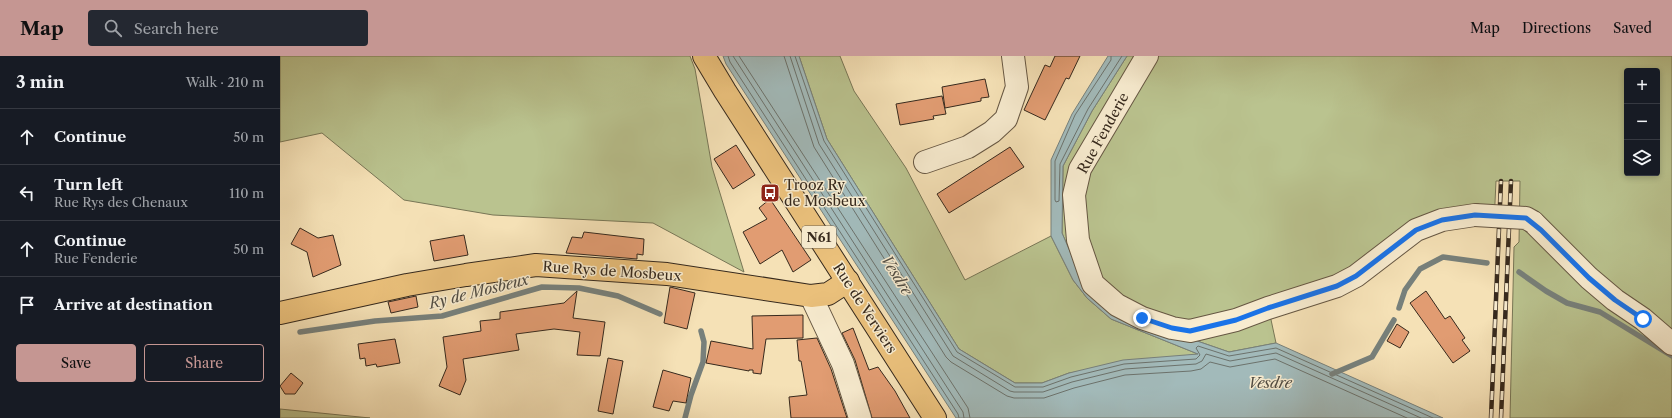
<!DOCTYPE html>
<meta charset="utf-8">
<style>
:root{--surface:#171b24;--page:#242831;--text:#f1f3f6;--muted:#9ea1a6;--line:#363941;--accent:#c59692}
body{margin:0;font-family:"Libre Caslon Text",serif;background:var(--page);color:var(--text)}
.controls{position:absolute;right:12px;top:12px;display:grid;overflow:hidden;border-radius:4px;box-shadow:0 2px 6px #0003}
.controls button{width:36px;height:36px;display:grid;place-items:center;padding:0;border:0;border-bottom:1px solid var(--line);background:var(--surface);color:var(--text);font:20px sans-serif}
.stop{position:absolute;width:12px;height:12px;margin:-9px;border:3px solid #1a73e8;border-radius:50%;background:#fff}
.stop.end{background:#1a73e8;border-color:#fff;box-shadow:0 1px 4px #0008}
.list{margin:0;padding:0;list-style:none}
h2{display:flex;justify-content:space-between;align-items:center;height:52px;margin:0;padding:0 16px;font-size:17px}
h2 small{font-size:13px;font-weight:400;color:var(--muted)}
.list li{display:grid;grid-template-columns:26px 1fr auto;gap:12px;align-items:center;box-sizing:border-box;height:56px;padding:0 16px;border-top:1px solid var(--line)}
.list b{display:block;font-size:15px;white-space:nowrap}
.list p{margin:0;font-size:13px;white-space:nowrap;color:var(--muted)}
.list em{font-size:13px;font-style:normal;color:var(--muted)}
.actions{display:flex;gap:8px;padding:12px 16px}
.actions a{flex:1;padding:9px 0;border:1px solid var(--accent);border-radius:4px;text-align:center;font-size:14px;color:var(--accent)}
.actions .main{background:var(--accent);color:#111}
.icon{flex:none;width:22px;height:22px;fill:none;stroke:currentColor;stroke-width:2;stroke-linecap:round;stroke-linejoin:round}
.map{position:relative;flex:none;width:1392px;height:362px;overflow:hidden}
header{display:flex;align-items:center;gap:24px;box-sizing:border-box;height:56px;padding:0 20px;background:var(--accent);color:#111}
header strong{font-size:19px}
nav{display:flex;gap:22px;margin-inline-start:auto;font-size:14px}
.search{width:280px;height:36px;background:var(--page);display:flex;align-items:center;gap:10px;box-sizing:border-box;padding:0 14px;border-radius:4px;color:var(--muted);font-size:15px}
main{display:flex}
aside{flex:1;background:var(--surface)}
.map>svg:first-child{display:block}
.green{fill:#bac38f;stroke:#787656;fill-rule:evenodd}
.water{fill:#a2baba;stroke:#77807b}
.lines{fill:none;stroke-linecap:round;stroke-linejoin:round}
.shore{stroke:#6c726c;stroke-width:1}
.stream{stroke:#77807b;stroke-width:5.5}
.building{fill:#e19c72;stroke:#36291d}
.minor-casing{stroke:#665743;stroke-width:24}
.major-casing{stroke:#36291d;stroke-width:24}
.minor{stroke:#f8ecd0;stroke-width:22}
.major{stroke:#eac07b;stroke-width:22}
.rail-casing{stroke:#36291d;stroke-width:4.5}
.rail{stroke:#f8ecd0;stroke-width:3;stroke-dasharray:9;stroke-linecap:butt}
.minor-bridge-casing{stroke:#665743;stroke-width:24;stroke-linecap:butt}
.minor-bridge{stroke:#f8ecd0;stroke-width:22}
.route{stroke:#1a73e8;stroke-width:5}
.labels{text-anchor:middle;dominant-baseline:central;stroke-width:3;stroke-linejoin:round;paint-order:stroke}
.shield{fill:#f8ecd0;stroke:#706453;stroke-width:1}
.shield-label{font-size:13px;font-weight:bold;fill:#36291d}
.street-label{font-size:14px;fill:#36291d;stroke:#f8ecd0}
.poi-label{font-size:14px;fill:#36291d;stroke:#f8ecd0;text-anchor:start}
.water-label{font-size:15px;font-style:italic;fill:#514d44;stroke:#f8ecd0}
</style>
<header>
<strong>Map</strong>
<div class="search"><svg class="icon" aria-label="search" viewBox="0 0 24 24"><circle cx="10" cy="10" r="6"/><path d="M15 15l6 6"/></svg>Search here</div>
<nav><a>Map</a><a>Directions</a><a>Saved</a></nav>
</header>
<main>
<aside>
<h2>3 min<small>Walk · 210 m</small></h2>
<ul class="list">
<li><svg class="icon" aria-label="ahead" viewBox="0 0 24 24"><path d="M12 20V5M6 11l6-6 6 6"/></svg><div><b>Continue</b></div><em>50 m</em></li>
<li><svg class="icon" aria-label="left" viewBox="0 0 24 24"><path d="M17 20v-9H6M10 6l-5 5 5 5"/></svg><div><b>Turn left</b><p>Rue Rys des Chenaux</p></div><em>110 m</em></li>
<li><svg class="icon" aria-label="ahead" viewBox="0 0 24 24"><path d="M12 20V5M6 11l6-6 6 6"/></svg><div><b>Continue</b><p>Rue Fenderie</p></div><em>50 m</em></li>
<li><svg class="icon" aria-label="arrive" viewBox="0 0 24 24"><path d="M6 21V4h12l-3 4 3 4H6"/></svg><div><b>Arrive at destination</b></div></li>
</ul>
<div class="actions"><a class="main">Save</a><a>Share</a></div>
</aside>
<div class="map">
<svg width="1392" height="362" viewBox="0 0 1392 362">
<rect width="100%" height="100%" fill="#f5e1b6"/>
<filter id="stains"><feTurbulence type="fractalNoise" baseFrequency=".005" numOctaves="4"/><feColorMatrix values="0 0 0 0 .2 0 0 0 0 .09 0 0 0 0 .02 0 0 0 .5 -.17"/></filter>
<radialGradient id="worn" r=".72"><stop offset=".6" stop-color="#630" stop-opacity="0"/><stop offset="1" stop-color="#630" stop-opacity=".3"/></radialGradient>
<g class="green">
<polygon points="0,0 410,0 415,13 432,111 464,216 373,167 213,159 124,144 42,77 0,86"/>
<polygon points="519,0 560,0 574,35 626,112 685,224 771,180 793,224 807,242 831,263 918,298 789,317 762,327 735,327 679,293 547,83"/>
<path d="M847,0H1392V362H1230L1234,191L1239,186L1240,125H1216L1214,168H1162L990,259L996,287L949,296L836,257L801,221L782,177L783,110L812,55ZM1347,15H1377V117H1347Z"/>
<polygon points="0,353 90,362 0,362"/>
</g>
<polygon class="water" points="443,0 519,0 547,83 679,293 735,327 762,327 789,317 843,304 918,298 831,263 807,242 793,224 771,180 771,104 792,58 828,0 847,0 812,55 783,110 782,177 801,221 836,257 949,296 996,287 1163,362 676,362 446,8"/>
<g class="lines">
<g class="shore">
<polyline points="448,0 450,6 678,358 679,362"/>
<polyline points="453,0 683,356 684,362"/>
<polyline points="459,0 688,352 690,362"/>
<polyline points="504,0 534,91 666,301 671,306 727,340 734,342 764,342 794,332 845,319 911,315 921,313 930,306 950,311 995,303 1127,362"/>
<polyline points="510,0 539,88 673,300 730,335 734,336 763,336 792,326 845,313 916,308 922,305 926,298 950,305 996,297 1141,362"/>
<polyline points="515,0 544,85 677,296 735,331 763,331 791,321 844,308 916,303 920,299 916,292 918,290 949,300 996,292 1153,362"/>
<polyline points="831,0 831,4 795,59 775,105 775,144 776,146 779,145 780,108 808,53 842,0"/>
</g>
<g class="stream">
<polyline points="1239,216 1266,235 1287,247 1320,256 1392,300"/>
<polyline points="1119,252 1125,234 1140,213 1163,201 1207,207"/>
<polyline points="20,276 95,265 162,260 262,231 299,232 338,240 380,258"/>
<polyline points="1052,318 1092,301 1114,264"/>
<polyline points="405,362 411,339 423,306 424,286 421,275"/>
</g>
</g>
<g class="building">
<polygon points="775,0 800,0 789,23 786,22 765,64 744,54 765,9 770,11"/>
<polygon points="705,23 709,41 701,42 701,45 665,52 662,31"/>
<polygon points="662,40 666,58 653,60 654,63 620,69 616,48"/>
<polygon points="456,89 475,119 453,133 434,103"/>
<polygon points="730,91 744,111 669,157 657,138"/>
<polygon points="490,143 531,204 513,216 502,194 480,208 463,176 487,163 479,152"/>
<polygon points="20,172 38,182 53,179 61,209 33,221 27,196 11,188"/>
<polygon points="304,176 364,183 363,199 357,198 357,203 286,197 292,181 302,182"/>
<polygon points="184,179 188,199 154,205 150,185"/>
<polygon points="390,231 415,237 407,273 384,267"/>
<polygon points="297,235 293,262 325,266 320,300 297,299 300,276 274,273 236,278 239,294 183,303 186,324 180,339 159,330 167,311 163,281 201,275 200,265 220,263 220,256 284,247"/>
<polygon points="1146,235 1165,263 1170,260 1185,282 1182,284 1190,295 1173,307 1130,247"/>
<polygon points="136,240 138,251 111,257 108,246"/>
<polygon points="523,259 523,282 486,283 481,318 473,317 473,314 469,314 469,315 426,307 431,285 473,293 472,260"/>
<polygon points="1117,268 1129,276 1120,292 1107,285"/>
<polygon points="573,272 589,314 598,311 615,335 630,362 592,362 575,304 562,277"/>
<polygon points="537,282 551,313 567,362 511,362 509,341 527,339 521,305 519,305 517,284"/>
<polygon points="115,283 120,307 97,311 96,308 86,310 85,302 80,303 78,288"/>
<polygon points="328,302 343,305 333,358 318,355"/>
<polygon points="383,314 411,322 406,347 393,345 389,355 373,351"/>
<polygon points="11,317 23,327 15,338 5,338 0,330"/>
</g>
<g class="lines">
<defs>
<g id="minor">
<polyline points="867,0 800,113 794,139 798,184 813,228 837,249 862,262 892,272 910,275 956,264 988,252 1057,230 1076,220 1136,174 1162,164 1195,159"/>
<polyline points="645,106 688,91 712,76 726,63 737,31 733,0"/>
<polyline points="1253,166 1309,222 1335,244 1363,263 1392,288"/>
<polyline points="531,240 563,308 580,362"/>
</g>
<g id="major">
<polyline points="424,0 445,35 655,362"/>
<polyline points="0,257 127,229 186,219 256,209 387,218 531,240 548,238 568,225"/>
</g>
</defs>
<use href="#minor" class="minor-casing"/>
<use href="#major" class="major-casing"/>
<use href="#minor" class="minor"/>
<use href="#major" class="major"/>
<defs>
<g id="rail">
<polyline points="1211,362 1221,125"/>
<polyline points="1221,362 1231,125"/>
</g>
</defs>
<use href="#rail" class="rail-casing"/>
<use href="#rail" class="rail"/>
<defs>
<polyline id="minor-bridge" points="1195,159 1246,162 1253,166"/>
</defs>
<use href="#minor-bridge" class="minor-bridge-casing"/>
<use href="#minor-bridge" class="minor-bridge"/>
</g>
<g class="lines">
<polyline class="route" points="862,262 892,272 910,275 956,264 988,252 1057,230 1076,220 1136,174 1162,164 1195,159 1246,162 1261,174 1309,222 1335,244 1363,263"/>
</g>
<defs>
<symbol id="bus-square" viewBox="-11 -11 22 22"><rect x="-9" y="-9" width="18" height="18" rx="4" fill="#8f2418" stroke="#f8ecd0"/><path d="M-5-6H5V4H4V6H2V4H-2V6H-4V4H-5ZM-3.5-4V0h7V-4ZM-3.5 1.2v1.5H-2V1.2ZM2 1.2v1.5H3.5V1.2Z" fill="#fff"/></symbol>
</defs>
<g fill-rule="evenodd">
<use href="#bus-square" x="479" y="126" width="22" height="22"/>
</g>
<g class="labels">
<rect class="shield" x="522" y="170" width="34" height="22" rx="3"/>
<g class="shield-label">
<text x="539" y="181">N61</text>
</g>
<g class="street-label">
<text transform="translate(823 77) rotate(-61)">Rue Fenderie</text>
<text transform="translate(332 215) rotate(4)">Rue Rys de Mosbeux</text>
<text transform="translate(585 252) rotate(57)">Rue de Verviers</text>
</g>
<g class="poi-label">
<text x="504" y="129">Trooz Ry<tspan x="504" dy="16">de Mosbeux</tspan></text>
</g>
<g class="water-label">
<text transform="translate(617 219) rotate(58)">Vesdre</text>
<text transform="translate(199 235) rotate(-14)">Ry de Mosbeux</text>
<text x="990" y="326">Vesdre</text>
</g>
</g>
<rect width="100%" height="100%" filter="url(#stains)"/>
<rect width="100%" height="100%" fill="url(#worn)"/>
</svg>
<div class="controls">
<button>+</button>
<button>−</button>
<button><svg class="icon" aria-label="layers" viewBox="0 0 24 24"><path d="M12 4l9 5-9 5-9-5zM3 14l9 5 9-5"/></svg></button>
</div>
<div class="stop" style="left:1363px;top:263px"></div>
<div class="stop end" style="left:862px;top:262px"></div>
</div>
</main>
